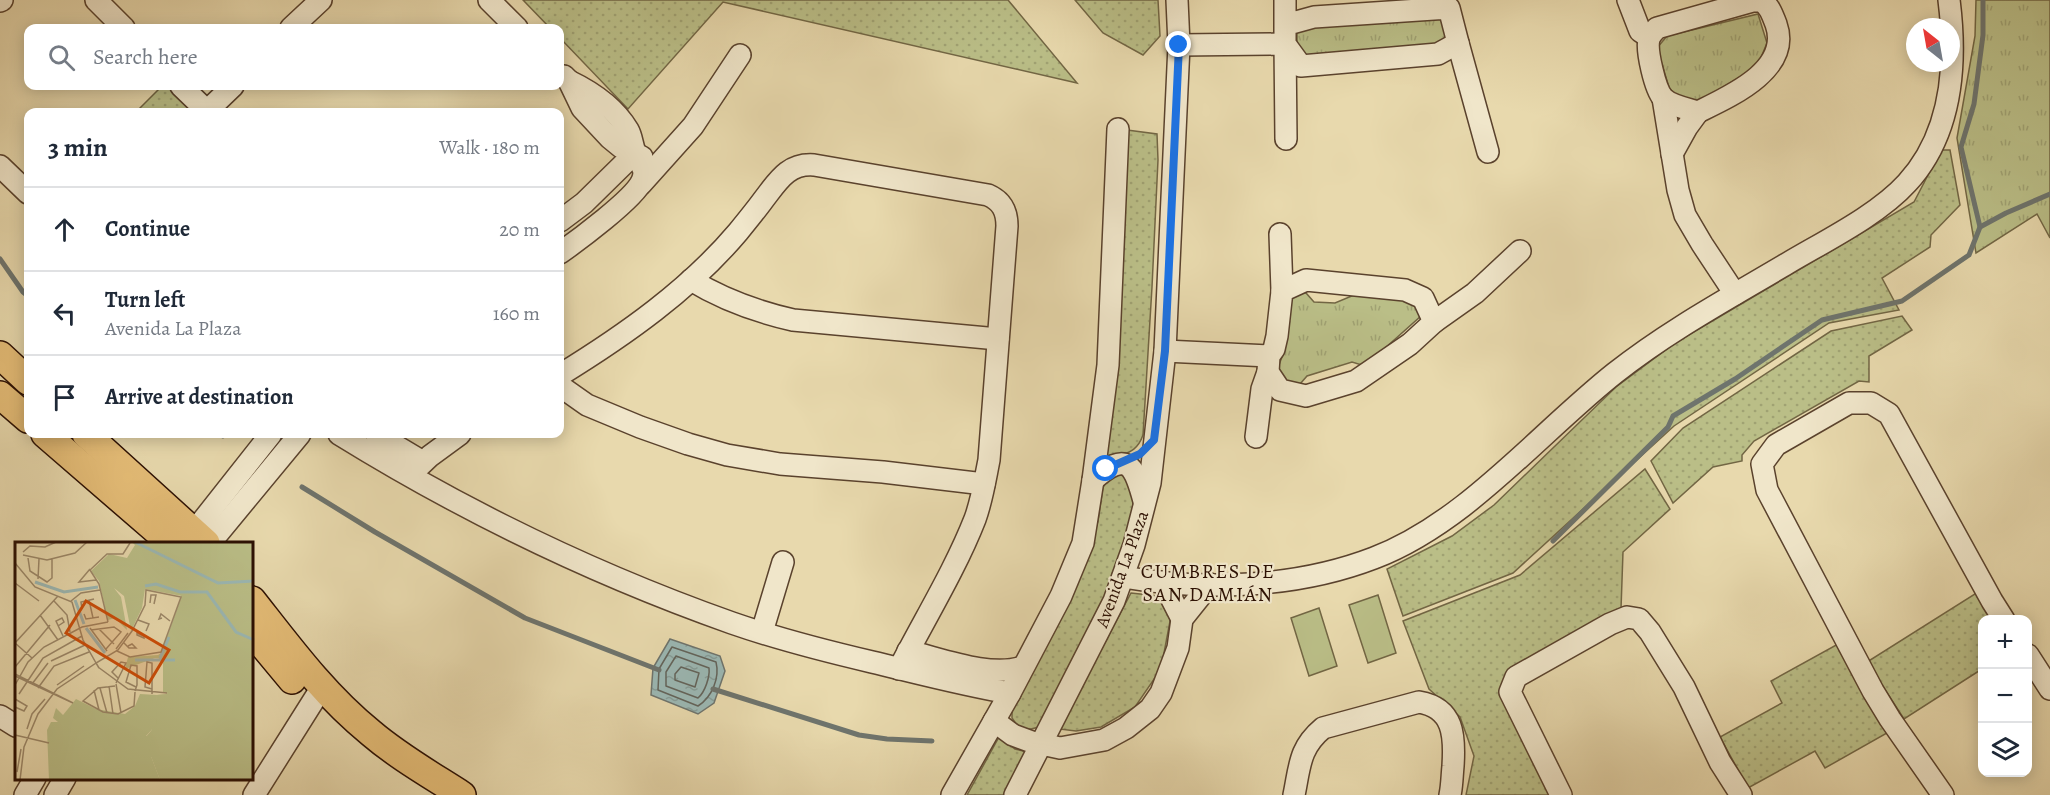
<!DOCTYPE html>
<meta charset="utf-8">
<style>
:root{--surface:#fff;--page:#f6f6f7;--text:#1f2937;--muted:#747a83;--line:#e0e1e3}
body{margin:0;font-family:Alegreya,serif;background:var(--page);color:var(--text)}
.controls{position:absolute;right:18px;bottom:18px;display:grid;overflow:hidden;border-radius:12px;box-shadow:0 3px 15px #0003}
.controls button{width:54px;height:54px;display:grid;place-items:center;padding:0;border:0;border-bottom:2px solid var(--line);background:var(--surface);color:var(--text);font:30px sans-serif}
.compass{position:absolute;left:1906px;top:18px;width:54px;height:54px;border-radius:50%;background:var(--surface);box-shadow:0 3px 15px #0003;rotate:329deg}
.stop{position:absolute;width:18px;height:18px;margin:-14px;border:4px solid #1a73e8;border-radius:50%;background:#fff}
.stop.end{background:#1a73e8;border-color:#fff;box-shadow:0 2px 6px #0008}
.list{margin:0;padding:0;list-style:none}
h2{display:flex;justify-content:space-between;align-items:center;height:78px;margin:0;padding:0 24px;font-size:26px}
h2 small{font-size:20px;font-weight:400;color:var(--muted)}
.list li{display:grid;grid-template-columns:39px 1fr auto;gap:18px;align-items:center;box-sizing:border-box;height:84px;padding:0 24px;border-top:2px solid var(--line)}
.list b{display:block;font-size:22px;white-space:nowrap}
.list p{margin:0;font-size:20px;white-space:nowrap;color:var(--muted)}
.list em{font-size:20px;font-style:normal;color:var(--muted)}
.icon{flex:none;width:33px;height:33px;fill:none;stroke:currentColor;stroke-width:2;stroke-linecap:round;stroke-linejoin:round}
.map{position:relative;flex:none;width:2050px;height:795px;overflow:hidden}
.search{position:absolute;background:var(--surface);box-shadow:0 3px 15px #0003;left:24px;top:24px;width:540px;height:66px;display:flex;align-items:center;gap:15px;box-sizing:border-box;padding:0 21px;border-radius:12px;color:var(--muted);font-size:22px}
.panel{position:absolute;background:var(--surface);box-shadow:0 3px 15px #0003;left:24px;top:108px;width:540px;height:330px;border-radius:12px}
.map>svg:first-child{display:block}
.grass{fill:url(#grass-dots);stroke:#726644;stroke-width:1.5}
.park{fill:url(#park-tufts);stroke:#726644;stroke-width:1.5}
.pitch{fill:#babe87;stroke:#726644;stroke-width:1.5}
.water{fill:url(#water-ripples);stroke:#6e746d;stroke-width:1.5}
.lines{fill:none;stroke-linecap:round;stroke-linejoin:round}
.shore{stroke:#63645b;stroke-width:1.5}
.stream{stroke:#6e746d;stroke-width:5}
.minor-casing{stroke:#5a422d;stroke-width:24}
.major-casing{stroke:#2b0f02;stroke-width:30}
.minor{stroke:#f0e6ca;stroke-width:21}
.major{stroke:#e4bc76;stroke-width:27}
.route{stroke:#1a73e8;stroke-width:8}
.labels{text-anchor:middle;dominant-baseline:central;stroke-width:4.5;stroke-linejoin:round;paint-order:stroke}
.street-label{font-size:18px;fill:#2b0f02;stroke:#f0e6ca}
.neighbourhood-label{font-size:20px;letter-spacing:1.5px;fill:#2b0f02;stroke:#f0e6ca}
.inset-river{fill:none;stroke:#9bb8b4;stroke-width:3}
.inset-road{fill:none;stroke:#9c8869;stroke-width:1.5}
.view{fill:#cc4e0a;fill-opacity:0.15;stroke:#cc4e0a;stroke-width:3}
.inset-edge{fill:none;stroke:#2b0f02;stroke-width:3}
</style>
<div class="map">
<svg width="2050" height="795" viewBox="0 0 2050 795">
<defs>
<pattern id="grass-dots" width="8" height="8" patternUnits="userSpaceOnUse" patternTransform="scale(1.5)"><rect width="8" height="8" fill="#babe87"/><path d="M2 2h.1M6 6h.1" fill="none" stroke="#a0a273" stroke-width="1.8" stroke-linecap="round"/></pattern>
<pattern id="park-tufts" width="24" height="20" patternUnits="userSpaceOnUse" patternTransform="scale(1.5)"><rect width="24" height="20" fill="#babe87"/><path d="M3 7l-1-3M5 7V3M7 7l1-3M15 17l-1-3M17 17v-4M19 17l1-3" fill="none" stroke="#a0a273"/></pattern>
<pattern id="water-ripples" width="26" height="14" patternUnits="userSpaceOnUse" patternTransform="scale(1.5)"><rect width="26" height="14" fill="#9bb8b4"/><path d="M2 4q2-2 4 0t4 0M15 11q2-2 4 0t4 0" fill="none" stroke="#869d99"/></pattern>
</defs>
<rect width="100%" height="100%" fill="#e8d9ad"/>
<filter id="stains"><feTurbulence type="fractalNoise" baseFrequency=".00333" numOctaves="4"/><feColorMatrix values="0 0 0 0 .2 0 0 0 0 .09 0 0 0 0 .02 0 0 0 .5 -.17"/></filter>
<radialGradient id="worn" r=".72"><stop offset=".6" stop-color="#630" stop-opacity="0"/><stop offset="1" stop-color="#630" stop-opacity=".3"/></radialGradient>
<g class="grass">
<polygon points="523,0 1008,0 1077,83 723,2 628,109 560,38 560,28 550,28"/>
<polygon points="1075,0 1158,0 1160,36 1143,55 1103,33"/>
<polygon points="162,86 172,86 200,112 136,112"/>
<path d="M1127,130L1157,134L1158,160L1152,287L1143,435C1136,455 1124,452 1106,462C1120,352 1125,241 1127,130Z"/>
<polygon points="1941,150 1950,150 1960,205 1931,235 1930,247 1882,278 1899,310 1829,323 1674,426 1513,573 1403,616 1387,569 1452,536 1494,505 1616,387 1675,343 1914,202"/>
<polygon points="1902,316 1912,330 1869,356 1869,382 1859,381 1754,441 1742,455 1742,461 1713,467 1673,503 1651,461 1683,428 1831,331"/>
<polygon points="1645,469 1670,509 1623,552 1621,609 1510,671 1550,795 1466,795 1474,756 1460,717 1429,689 1403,621 1520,575"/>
<polygon points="1117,474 1123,474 1138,495 1113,582 1039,727 1027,730 1019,728 1012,718 1012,706 1088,557 1098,521 1103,487 1110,478"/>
<polygon points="1978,592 1995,619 1982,620 1982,669 1904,719 1867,662"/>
<polygon points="1131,593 1158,596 1171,616 1161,669 1135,707 1101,727 1076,731 1059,729"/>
<polygon points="1838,644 1887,733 1825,768 1815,751 1748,788 1720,737 1782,703 1771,681"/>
<polygon points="999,737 1015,749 1027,752 1003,795 967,795"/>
</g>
<g class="park">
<polygon points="1976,0 2050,0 2050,238 2037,214 1976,253 1957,138 1975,36"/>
<polygon points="1442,13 1448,44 1297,56 1297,25"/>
<polygon points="1758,14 1767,43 1757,67 1693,105 1672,97 1657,48 1667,36"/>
<polygon points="1300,291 1306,293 1314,302 1335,303 1354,295 1413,300 1422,315 1365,366 1352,362 1307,376 1300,384 1292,385 1285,383 1279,373 1279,365 1283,354 1287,306 1291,297"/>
</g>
<g class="pitch">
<polygon points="1378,595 1396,653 1368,663 1349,605"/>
<polygon points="1319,608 1337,666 1309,676 1291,618"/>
</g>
<polygon class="water" points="670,639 720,656 725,671 714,703 698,714 651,695 653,668"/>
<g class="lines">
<g class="shore">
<path d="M672,647L716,662C720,678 712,697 698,706L658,690L659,669Z"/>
<path d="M676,656L709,668C710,677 705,692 698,698L666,686V672Z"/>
<polygon points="681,667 699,673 695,687 675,680 675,674"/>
</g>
<g class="stream">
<polyline points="1980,227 2006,213 2050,194"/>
<polyline points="0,259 23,292 28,296"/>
<polyline points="219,434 223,436"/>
<polyline points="302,487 375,532 525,618 659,670"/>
<polyline points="1553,541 1668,427 1673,416 1735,379 1822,320 1902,301 1969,255 1980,227 1961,147 1974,104 1983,35 1983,0"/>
<polyline points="713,689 859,735 887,739 932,741"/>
</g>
<defs>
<g id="minor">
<polyline points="96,0 124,28"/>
<polyline points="489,0 517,28"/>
<polyline points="1285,0 1285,44 1301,66 1438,54 1458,43 1449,8 1314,17 1285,25"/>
<polyline points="1628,0 1640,31 1649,37"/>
<polyline points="0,1 2,0"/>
<path d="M1753,1H1762C1770,7 1772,14 1776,24C1792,69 1731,96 1698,112C1688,109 1671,106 1663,98C1655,89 1646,50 1649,39C1650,35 1654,31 1657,28Z"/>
<polyline points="291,28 321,0"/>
<polyline points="1458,43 1488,152"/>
<polyline points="1179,45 1285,44 1286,139"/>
<polyline points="564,76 569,81 582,108 610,138 621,147 642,157"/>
<polyline points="181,86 208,112"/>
<polyline points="1663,98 1678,190 1685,215 1702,244 1735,294"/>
<polyline points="207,111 233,86"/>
<polyline points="1672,154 1687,127 1698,112"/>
<polyline points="0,166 28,193"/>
<polyline points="641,184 693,126 740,55"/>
<polyline points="560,221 584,203 635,153"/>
<polyline points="1280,234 1282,291"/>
<path d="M560,253C577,241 634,199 642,181C648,168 638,163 635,152C632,145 632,137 628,130C615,108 592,92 569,81"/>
<path d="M691,280C722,299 758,312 793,320L998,339"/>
<polygon points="1306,280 1405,290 1423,298 1434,322 1410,344 1356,381 1306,396 1280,390 1268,372 1269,356 1274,349 1277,336 1282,291"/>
<polyline points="1434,322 1475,293 1520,251"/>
<polyline points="1165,351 1269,356"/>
<path d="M560,375C625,335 689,290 738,232C747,221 756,210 764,199C778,181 788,163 814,165L988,195C1002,201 1007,211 1007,226L989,460C985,480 982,500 975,519C955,570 924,620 899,669"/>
<polyline points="560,386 587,405 640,427 688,444 727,455 780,464 883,472 984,484"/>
<path d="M339,434C462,510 596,575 732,623C778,639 825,651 872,662C918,673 963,685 1010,693"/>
<polyline points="376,434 423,462"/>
<polyline points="1256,437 1262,389 1268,372"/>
<polyline points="410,475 430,456 460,434"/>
<path d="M1093,480C1127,450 1134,464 1144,501"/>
<polyline points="185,543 271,434"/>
<polyline points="210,543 300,434"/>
<path d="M1123,577C1204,591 1296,588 1374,558C1466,523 1538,434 1615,373C1668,331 1729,298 1788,263C1825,241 1878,215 1907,183C1953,133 1957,63 1949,0"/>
<polyline points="1163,582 1182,619"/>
<polyline points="762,632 783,562"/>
<path d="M908,651C942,659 990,678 1023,667"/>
<polyline points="2028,655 2050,689"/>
<polyline points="0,716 16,726"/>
<polyline points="994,721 1013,735 1032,742 1060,748 1104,740 1126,728 1150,709 1161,693 1178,648 1182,619 1210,584"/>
<polyline points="25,795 35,778"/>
<polyline points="55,795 65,778"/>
<polyline points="254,795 322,687"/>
<polyline points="952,795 1010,693 1061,596 1083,543 1093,480 1108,365 1118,129"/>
<polyline points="1015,795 1114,601 1134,545 1150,483 1165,351 1179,45 1177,0"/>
<path d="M1294,795C1300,766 1299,748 1323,728L1419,702C1454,708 1455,736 1453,766C1452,776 1452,786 1450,795"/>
<polyline points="1561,795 1510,692 1516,677 1610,624 1627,617 1639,619 1650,632 1684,687 1720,762 1741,795"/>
<polyline points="1943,795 1890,719 1873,691 1767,490 1762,464 1776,445 1849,403 1871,403 1889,414 1992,601 2004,620"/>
</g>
<g id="major">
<polyline points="0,355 28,381"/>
<polyline points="0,395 28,419"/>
<polyline points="45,434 171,543"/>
<polyline points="86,434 206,543"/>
<path d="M252,600C289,647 324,695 371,733C399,757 431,775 462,795"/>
<polyline points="252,632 292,680"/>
</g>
</defs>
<use href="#minor" class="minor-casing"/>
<use href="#major" class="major-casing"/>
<use href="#minor" class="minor"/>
<use href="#major" class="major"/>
</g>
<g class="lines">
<polyline class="route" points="1106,469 1140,454 1154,440 1165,351 1179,45"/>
</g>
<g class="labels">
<g class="street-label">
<text transform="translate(1122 569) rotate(-70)">Avenida La Plaza</text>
</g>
<g class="neighbourhood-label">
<text x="1208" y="571">CUMBRES DE<tspan x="1208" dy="23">SAN DAMIÁN</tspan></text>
</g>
</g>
<g transform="translate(15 542)">
<rect width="238" height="238" fill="#e8d9ad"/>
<path d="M117,0H238V238L133,214L142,153L153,152L148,150V117L140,116L110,127L113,115L143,113L150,108L167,54L130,47L127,66L116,89L109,54L99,46L106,55L112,88L100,76L93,78L84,39L76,29L94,12L112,16L120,3Z" fill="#babe87"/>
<path d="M117,0H238V238H145L134,209L135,198L130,196L141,183L142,153L153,152L148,150V117H144L166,56V23Z" fill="#babe87"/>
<path d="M125,152L142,153L141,183L131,194H137L134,209L145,238H34L32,188L36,180H43L38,176L41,166L48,173L61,157L81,167L110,172L120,164Z" fill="#babe87"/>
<path class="inset-river" d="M120,0L203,41L239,39M20,40L49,50L83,45M130,44L141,42L165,50H192L221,90L239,98M60,58L69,82M71,86L90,111M145,116L154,95M120,118H160"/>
<path class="inset-road" d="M8,10L15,4L30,5L41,0M8,13L32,18L60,11L72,0M13,16L15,29L32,40L37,36V16M0,21L20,45L57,60L68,98L81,121L42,147L23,172L9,205L5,238M75,27L64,40L81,38M23,37L24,17M0,41L24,59M74,58L78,76M39,59L52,73L55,90M56,59L66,51L85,48M135,61L136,53H141L139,62M67,67L66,60L79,57M69,72L71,77L84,75M25,73L43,98M147,76L144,77L146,72L155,79M123,78L134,82L131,89M93,80L84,42L75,28L92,12H108L115,1M43,84L49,80L47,76L41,79L48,94M75,86L92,109M84,87L99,102M76,88L99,85L106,90L91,107M122,91L129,94V96L122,93ZM109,101L114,106H121L117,102L113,104M101,107L113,91M17,116L0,101L43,54M36,119L70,103M0,125L35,83M83,125L113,147L152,151M84,126L81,121L103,108L117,89L130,63L131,48L166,55L146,110L115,115L102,109M0,132L58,161L0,134M101,141L111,121L106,120L97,130L103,136M17,142L33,121M101,142L106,171M0,143L13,120L29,105L67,85L93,80M42,143L69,124M94,144L98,172M100,144L83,146L68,159L88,170L103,172L119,164L120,150M23,146L39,124L74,110M85,146L92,171M79,148L84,168M120,149L122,143V124L116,123L111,140L121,145M4,152L28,116L67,94M137,152V121L132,120L130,145L137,147M0,157L12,164L9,169L0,165M12,187L17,172L30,157M0,193L34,201M2,230L6,207"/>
<path class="view" d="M71,59L154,108L134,141L51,91Z"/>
<rect width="238" height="238" class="inset-edge"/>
</g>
<rect width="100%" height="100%" filter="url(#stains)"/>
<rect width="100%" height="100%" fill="url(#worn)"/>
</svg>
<div class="controls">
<button>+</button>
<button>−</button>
<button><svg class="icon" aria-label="layers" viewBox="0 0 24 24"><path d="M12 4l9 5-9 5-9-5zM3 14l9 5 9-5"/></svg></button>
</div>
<svg class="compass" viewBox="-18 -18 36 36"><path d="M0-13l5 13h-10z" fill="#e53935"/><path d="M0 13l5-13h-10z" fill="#747a83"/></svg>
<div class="stop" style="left:1106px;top:469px"></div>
<div class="stop end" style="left:1179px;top:45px"></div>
<div class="search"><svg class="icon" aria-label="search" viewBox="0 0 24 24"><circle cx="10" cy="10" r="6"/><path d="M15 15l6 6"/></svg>Search here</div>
<section class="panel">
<h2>3 min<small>Walk · 180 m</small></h2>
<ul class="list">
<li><svg class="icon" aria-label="ahead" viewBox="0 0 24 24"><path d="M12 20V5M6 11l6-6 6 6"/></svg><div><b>Continue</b></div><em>20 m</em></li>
<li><svg class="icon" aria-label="left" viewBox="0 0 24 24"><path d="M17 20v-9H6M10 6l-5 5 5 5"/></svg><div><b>Turn left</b><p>Avenida La Plaza</p></div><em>160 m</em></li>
<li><svg class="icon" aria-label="arrive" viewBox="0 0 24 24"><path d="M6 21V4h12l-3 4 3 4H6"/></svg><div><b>Arrive at destination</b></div></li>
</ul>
</section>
</div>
